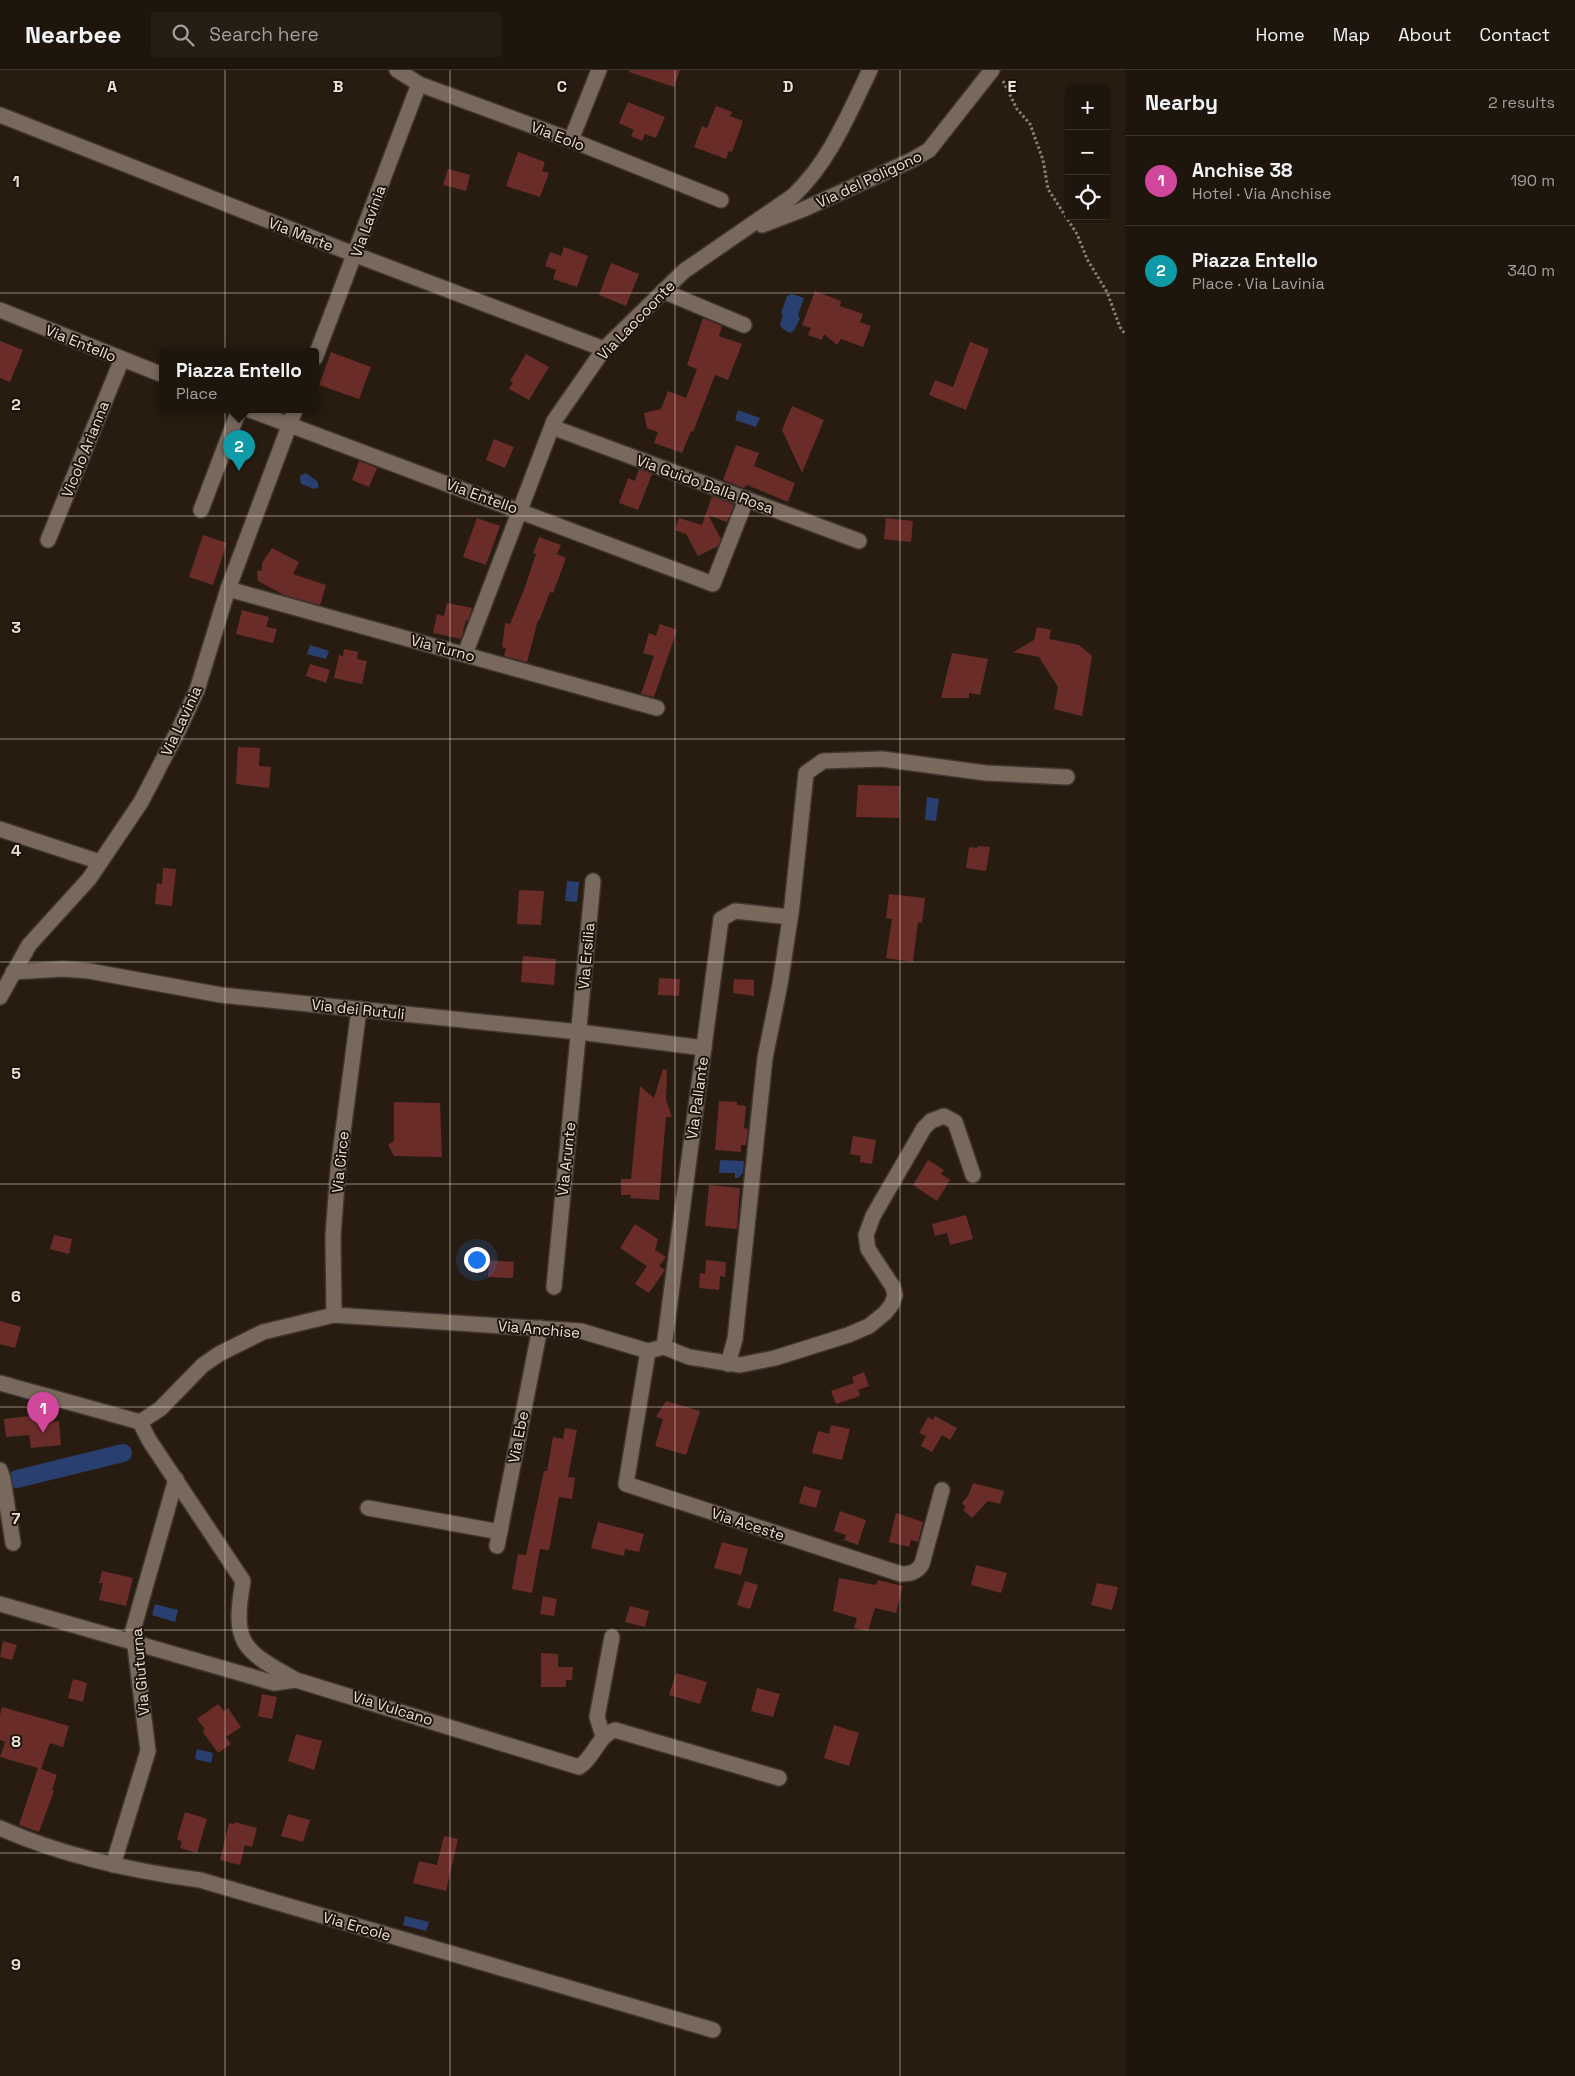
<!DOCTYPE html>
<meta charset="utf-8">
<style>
:root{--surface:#1e150c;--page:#261e15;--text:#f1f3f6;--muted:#a19f9d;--line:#3c342d;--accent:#0f766e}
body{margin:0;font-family:"Space Grotesk",sans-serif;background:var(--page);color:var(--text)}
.controls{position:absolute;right:15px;top:15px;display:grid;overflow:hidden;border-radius:5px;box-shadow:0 1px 4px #0004}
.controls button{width:45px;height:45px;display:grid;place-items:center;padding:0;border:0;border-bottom:1px solid var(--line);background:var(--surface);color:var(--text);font:25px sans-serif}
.you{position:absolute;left:476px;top:1189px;width:18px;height:18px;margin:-12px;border:4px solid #fff;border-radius:50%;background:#1a73e8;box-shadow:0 0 0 8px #1a73e833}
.badge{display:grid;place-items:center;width:32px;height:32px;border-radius:50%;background:var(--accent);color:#fff;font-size:16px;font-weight:700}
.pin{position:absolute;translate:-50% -41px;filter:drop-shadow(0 1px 2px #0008)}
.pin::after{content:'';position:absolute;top:26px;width:18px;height:15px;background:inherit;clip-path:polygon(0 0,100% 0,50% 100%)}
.popup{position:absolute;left:159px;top:278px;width:160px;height:65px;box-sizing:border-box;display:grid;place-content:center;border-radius:5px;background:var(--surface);filter:drop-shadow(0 1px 4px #0005);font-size:16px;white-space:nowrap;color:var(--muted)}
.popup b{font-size:19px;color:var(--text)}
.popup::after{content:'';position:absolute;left:50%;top:100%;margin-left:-10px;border:10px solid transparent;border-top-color:var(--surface)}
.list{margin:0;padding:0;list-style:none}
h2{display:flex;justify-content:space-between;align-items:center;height:65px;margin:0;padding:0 20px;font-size:21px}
h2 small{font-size:16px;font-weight:400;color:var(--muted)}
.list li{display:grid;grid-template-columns:32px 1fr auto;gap:15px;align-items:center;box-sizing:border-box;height:90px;padding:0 20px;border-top:1px solid var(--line)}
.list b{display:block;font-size:19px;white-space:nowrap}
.list p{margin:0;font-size:16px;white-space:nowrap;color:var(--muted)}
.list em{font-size:16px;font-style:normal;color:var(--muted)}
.icon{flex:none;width:28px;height:28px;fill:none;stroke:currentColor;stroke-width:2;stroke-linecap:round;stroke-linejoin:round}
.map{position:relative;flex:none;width:1125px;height:2006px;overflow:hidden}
header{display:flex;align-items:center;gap:30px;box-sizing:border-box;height:70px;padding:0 25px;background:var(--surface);border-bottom:1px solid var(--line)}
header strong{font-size:24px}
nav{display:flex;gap:28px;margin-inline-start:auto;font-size:18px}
.search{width:350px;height:45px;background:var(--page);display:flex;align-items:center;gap:12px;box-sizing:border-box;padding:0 18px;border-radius:5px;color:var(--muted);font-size:19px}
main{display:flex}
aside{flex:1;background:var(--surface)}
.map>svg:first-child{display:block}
.water{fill:#293f70}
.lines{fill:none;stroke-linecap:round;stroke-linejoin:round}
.canal{stroke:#293f70;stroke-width:18}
.building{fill:#692c29}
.street-casing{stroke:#403631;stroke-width:18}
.path{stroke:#897f75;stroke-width:3;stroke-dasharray:2.5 2.5;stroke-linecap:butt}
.street{stroke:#78695c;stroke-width:15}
.grid{fill:none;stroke:#e9e1d9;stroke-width:1;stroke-opacity:0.55}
.labels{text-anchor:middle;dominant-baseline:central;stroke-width:4;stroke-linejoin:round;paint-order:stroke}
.street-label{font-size:15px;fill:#e9e1d9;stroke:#1e1308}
.grid-label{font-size:16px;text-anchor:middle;font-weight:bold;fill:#e9e1d9;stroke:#1e1308;stroke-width:4;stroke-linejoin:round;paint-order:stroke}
</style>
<header>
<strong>Nearbee</strong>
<div class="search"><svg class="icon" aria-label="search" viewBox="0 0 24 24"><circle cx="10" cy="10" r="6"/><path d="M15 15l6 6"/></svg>Search here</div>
<nav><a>Home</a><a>Map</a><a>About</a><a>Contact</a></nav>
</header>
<main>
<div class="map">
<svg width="1125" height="2006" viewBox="0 0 1125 2006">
<rect width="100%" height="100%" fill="#281c10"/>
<g class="water">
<polygon points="792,224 804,228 798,245 800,249 794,260 790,263 783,259 780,255 783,244 781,243 787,226"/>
<polygon points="738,340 760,348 756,357 735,350"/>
<polygon points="306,403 317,411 319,417 314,419 301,414 300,406"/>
<polygon points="310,575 329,581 326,589 307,584"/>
<polygon points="927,727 939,729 936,751 925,750"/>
<polygon points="567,811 579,812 577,832 565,831"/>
<polygon points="720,1090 744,1091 743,1103 738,1108 735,1108 735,1103 719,1103"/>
<polygon points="155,1534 178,1540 175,1552 152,1545"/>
<polygon points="197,1679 213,1683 211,1693 195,1689"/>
<polygon points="405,1846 429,1852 426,1861 403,1855"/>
</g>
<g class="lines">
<polyline class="canal" points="17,1409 123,1383"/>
</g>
<g class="building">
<polygon points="630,0 680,0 674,17 629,2"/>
<polygon points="628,32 665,47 656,68 645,64 642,71 631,66 634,60 619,53"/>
<polygon points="716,36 732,42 730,46 743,51 732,82 729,81 726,89 694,77 702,56 707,58"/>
<polygon points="518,82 545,92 542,101 549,103 540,127 506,116"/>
<polygon points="448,99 470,105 466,121 443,115"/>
<polygon points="564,177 588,186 577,217 553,209 556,200 545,196 550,182 561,186"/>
<polygon points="611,193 639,204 626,236 599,225"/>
<polygon points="815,221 841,231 840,236 863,244 860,252 871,256 863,277 841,269 837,275 824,264 822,270 808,265 811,258 802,255"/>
<polygon points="703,248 722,256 719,266 742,274 728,310 715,305 693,362 691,361 682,383 654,373 658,362 647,358 644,343 661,339 668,321 686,328 697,299 687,295"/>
<polygon points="0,271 23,280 10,312 0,308"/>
<polygon points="970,272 989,279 966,340 929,325 935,310 953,317"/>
<polygon points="331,282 371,297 359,329 319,315"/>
<polygon points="526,284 549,297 529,330 509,319 513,312 510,311"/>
<polygon points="792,336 824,350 802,403 782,360"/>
<polygon points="494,369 514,377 505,398 486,390"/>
<polygon points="736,375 759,383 754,396 795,413 788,432 747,415 744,418 723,410"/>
<polygon points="359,391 377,398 369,417 352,410"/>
<polygon points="639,399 652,404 638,440 619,433 628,408 635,411"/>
<polygon points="712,426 734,435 727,452 708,445 721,469 718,476 698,486 686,464 675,460 679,448 702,455"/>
<polygon points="477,448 500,456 486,495 463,487"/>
<polygon points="886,448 913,451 911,472 884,469"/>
<polygon points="203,465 227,473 213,515 189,507"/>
<polygon points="539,467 561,475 557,484 566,488 553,523 550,522 539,551 538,550 527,592 504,586 506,578 502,577 505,553 510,554 525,517 536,484 533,483"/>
<polygon points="272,478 299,492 293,504 326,515 320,535 284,525 258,511 257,501 262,500 262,493"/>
<polygon points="447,533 472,538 468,551 466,550 461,569 433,563 437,544 444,546"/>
<polygon points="242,540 269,547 266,557 277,559 273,573 236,564"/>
<polygon points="660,554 677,560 654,627 641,624 654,586 643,583 649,563 656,566"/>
<polygon points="1037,557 1051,560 1049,569 1079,575 1092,586 1082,646 1054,639 1058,617 1039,587 1013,582 1034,570"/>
<polygon points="344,579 358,582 357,589 367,591 362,614 334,608 339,585 343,586"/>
<polygon points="952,583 988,589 980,625 969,623 969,628 941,628"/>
<polygon points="310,594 330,600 326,613 306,606"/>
<polygon points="238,677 260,678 259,696 271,697 269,718 236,714"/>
<polygon points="858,715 900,716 899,748 856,747"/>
<polygon points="978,776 990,777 986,801 966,798 969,777 977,778"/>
<polygon points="163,798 176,799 172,836 155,834 157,813 162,814"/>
<polygon points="519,820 544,821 541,855 517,854"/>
<polygon points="889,824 925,828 922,853 918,852 913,892 886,888 892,849 886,848"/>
<polygon points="523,886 556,889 554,915 521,912"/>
<polygon points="659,908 680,909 679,926 658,925"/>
<polygon points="734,909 754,910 754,926 733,923"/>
<polygon points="663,999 667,1000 666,1030 672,1047 666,1047 659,1130 630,1128 631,1125 621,1125 621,1109 631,1109 640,1016 654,1028"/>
<polygon points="719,1031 737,1032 737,1035 746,1036 744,1058 748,1059 746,1075 741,1075 741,1082 715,1080"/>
<polygon points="394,1032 440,1033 442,1087 394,1086 388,1075 394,1071"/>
<polygon points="853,1066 876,1070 872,1094 860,1092 861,1086 850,1084"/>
<polygon points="928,1090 944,1100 941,1104 950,1110 937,1131 913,1115"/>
<polygon points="709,1115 740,1118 737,1159 705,1156"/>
<polygon points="966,1145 973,1169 950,1175 947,1163 935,1166 932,1154"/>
<polygon points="635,1154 658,1169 655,1180 666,1187 659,1196 665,1200 649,1223 635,1214 647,1196 620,1178"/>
<polygon points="54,1165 72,1169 69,1184 50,1179"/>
<polygon points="489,1190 514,1192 513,1208 488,1207"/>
<polygon points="706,1190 726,1192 725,1207 720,1206 719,1220 699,1218 700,1203 705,1204"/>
<polygon points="0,1251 21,1257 15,1278 0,1274"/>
<polygon points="864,1302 869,1316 858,1320 860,1326 836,1334 831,1321 854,1313 852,1307"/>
<polygon points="666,1331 700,1341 686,1385 655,1376 663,1349 656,1347"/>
<polygon points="39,1345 40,1353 59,1351 61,1375 31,1378 29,1365 6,1367 4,1349"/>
<polygon points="935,1346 957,1358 950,1370 942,1365 932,1382 921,1376 926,1366 919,1363 928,1347 933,1350"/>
<polygon points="831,1355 850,1359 842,1390 812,1383 818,1361 829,1364"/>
<polygon points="565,1358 577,1360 568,1407 575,1408 572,1429 559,1427 549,1480 540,1479 532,1523 512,1519 518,1484 526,1485 544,1401 547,1401 553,1367 563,1369"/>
<polygon points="973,1413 1004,1421 1000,1434 988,1431 972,1448 963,1440 966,1437 962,1433 968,1426"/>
<polygon points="804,1416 821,1421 816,1438 799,1433"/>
<polygon points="840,1441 866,1450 858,1475 844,1470 846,1465 834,1461"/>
<polygon points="896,1443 923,1452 918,1472 911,1470 909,1477 889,1472"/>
<polygon points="598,1452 644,1464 639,1482 625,1479 624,1486 591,1478"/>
<polygon points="722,1472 748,1479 741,1505 714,1498"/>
<polygon points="976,1495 1007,1503 1001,1523 971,1515"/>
<polygon points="102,1501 133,1508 126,1536 99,1530 103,1513 99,1513"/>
<polygon points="839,1508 876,1515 878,1510 903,1516 896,1543 875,1538 868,1561 854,1558 857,1548 833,1541"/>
<polygon points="745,1511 758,1515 750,1539 737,1535"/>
<polygon points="1097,1513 1118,1517 1112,1540 1091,1535"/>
<polygon points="543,1526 557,1529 554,1546 540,1544"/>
<polygon points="630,1536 649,1541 645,1557 625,1552"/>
<polygon points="3,1571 17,1575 12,1590 0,1587"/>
<polygon points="541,1583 558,1584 558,1597 573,1597 572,1610 566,1610 566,1617 541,1617"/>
<polygon points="676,1603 707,1612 700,1634 669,1625"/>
<polygon points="73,1609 87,1613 83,1632 68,1628"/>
<polygon points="757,1618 780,1624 773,1647 751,1641"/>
<polygon points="262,1624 277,1627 272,1649 258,1646"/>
<polygon points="218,1634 224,1641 228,1638 241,1657 226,1667 231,1674 218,1683 203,1662 204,1658 197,1649"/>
<polygon points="2,1637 69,1656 63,1677 50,1673 41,1699 57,1705 52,1720 54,1721 39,1762 19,1755 38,1698 0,1687 5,1672 0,1670 0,1645"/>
<polygon points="834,1655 859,1663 849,1696 824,1688"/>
<polygon points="296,1664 322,1671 314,1700 288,1691"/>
<polygon points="185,1742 207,1749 197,1783 180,1778 182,1772 177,1769"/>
<polygon points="288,1744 310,1750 303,1772 281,1766"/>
<polygon points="235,1752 257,1758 252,1777 245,1775 240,1795 220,1790 229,1753 234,1754"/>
<polygon points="444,1766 458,1769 446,1821 413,1813 419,1791 437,1795"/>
</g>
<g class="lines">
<defs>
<g id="street">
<polyline points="397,0 419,14 571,70 721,130"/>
<polyline points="0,45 356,185 604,279"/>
<polyline points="571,70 599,0"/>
<polyline points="762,155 804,139 912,90 929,80 992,0"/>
<polyline points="663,221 744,255"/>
<polyline points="0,240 163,305"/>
<polyline points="315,288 419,14"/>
<polyline points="250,340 713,514 746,430"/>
<polyline points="552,357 859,471"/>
<polyline points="201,440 239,340"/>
<polyline points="48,470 122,289"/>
<polyline points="228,519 657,638"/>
<path d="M465,584L554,351L604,279L684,201L793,126C830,91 848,45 870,0"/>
<polyline points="0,759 100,792"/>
<polyline points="13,902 63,899 89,901 221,925 579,962 704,978"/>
<polyline points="0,927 29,875 89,809 141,732 179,659 197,620 228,519 295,340"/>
<polyline points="554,1217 593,811"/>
<polyline points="334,1245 333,1166 338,1100 359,939"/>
<polyline points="664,1277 721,849 735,841 790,847"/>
<path d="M648,1281L626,1414L901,1504C911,1504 917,1502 922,1494L942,1420"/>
<polyline points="728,1294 735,1269 765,988 780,914 792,836 806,703 823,691 882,689 986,703 1067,707"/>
<polyline points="0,1313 140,1352 160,1339 203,1295 219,1284 263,1262 334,1245 581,1261 648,1281 664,1277 689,1287 740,1295 775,1288 848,1265 869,1256 885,1243 892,1234 895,1225 893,1217 868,1179 866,1165 873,1146 924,1058 931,1051 944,1046 955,1052 973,1105"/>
<path d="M140,1352L149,1370L243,1511C232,1574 242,1580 296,1610L579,1697C595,1687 597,1666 615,1660L779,1708"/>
<polyline points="0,1400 3,1409 13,1473"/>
<polyline points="368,1438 500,1462"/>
<polyline points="497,1476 540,1258"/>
<polyline points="0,1534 274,1613 296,1610"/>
<polyline points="603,1666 597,1647 612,1567"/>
<path d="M0,1758C63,1786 132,1801 200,1810L713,1960"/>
<polyline points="113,1795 148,1681 133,1560 176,1409"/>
</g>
</defs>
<use href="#street" class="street-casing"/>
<polyline class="path" points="1003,11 1017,39 1030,54 1043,90 1048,119 1077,164 1087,189 1107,222 1120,257 1125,264"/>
<use href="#street" class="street"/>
</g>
<path class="grid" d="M225,0V2006M450,0V2006M675,0V2006M900,0V2006M0,223H1125M0,446H1125M0,669H1125M0,892H1125M0,1114H1125M0,1337H1125M0,1560H1125M0,1783H1125"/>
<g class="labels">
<g class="street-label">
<text transform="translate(558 66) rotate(21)">Via Eolo</text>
<text transform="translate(869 109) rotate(-25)">Via del Poligono</text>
<text transform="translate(368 151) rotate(-70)">Via Lavinia</text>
<text transform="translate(301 164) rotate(21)">Via Marte</text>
<text transform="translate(636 250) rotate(-46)">Via Laocoonte</text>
<text transform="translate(81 273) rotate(22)">Via Entello</text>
<text transform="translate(85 379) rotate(-68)">Vicolo Arianna</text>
<text transform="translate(705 414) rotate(20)">Via Guido Dalla Rosa</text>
<text transform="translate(482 426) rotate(20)">Via Entello</text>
<text transform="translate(443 578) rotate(15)">Via Turno</text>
<text transform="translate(181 651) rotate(-65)">Via Lavinia</text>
<text transform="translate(586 886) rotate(-85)">Via Ersilia</text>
<text transform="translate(358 939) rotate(6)">Via dei Rutuli</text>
<text transform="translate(697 1028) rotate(-82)">Via Pallante</text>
<text transform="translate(566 1089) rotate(-84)">Via Arunte</text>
<text transform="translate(340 1092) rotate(-84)">Via Circe</text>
<text transform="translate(539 1259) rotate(5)">Via Anchise</text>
<text transform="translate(518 1367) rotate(-79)">Via Ebe</text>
<text transform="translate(748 1454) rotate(18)">Via Aceste</text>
<text transform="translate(140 1602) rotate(-95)">Via Giuturna</text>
<text transform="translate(393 1638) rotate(17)">Via Vulcano</text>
<text transform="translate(357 1856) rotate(16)">Via Ercole</text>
</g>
</g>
<g class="grid-label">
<text x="112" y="22">A</text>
<text x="338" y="22">B</text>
<text x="562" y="22">C</text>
<text x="788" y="22">D</text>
<text x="1012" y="22">E</text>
<text x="16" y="117">1</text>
<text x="16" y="340">2</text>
<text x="16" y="563">3</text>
<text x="16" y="786">4</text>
<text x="16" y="1009">5</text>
<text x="16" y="1232">6</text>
<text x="16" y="1454">7</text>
<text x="16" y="1677">8</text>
<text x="16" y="1900">9</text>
</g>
</svg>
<div class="controls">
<button>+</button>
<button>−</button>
<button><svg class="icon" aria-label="locate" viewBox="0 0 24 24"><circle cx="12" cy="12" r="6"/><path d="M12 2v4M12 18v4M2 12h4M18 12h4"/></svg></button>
</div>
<div class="you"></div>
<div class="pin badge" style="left:43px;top:1363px;background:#d1479c">1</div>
<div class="pin badge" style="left:239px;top:401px;background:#0f9aa8">2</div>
<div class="popup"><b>Piazza Entello</b>Place</div>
</div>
<aside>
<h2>Nearby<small>2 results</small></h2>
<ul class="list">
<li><span class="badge" style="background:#d1479c">1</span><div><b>Anchise 38</b><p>Hotel · Via Anchise</p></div><em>190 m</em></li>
<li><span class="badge" style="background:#0f9aa8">2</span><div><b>Piazza Entello</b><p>Place · Via Lavinia</p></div><em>340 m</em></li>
</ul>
</aside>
</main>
